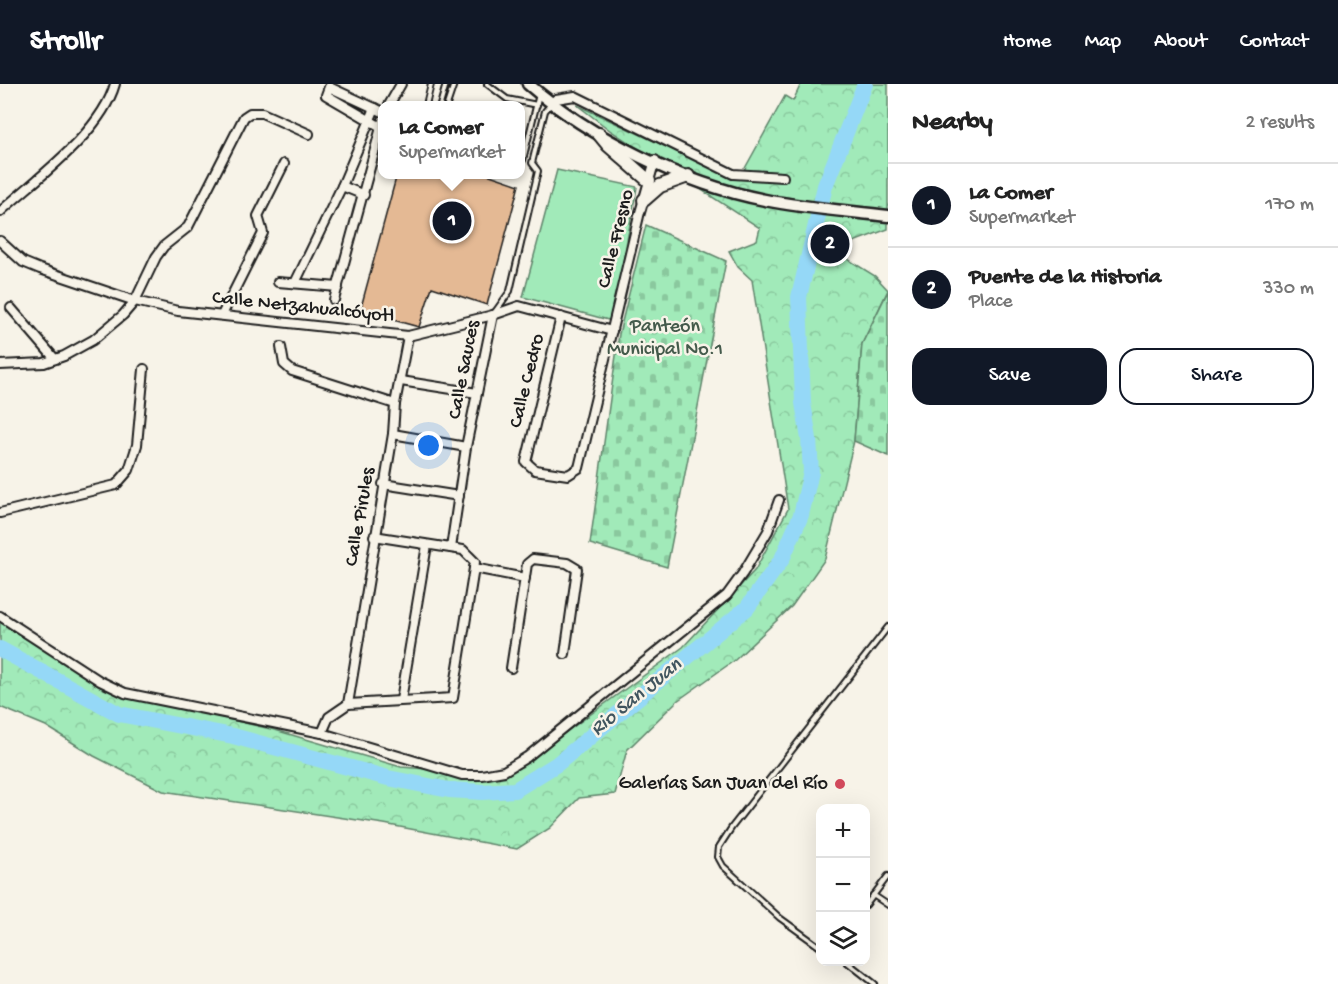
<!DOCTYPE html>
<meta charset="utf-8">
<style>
:root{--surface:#fff;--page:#f2f2f2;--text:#222;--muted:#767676;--line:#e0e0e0;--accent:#111827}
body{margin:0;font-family:"Gochi Hand",sans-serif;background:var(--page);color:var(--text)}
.controls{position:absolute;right:18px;bottom:18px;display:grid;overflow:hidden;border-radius:12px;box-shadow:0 6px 24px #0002}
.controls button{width:54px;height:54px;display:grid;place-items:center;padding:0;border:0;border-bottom:2px solid var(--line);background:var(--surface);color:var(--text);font:30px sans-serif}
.you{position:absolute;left:429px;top:362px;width:21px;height:21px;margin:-15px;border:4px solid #fff;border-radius:50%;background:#1a73e8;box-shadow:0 0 0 9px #1a73e833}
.badge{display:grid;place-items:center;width:39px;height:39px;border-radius:50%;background:var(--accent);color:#fff;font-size:20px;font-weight:700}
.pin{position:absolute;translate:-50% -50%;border:3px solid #fff;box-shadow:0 2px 6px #0006}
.popup{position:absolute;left:378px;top:17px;width:147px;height:78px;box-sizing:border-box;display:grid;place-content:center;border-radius:12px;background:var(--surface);filter:drop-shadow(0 2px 4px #0005);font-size:20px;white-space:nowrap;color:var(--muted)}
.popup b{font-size:22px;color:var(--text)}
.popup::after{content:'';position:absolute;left:50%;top:100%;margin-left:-12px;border:12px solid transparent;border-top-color:var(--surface)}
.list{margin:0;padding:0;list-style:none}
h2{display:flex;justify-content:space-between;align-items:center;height:78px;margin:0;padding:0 24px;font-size:26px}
h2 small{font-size:20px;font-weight:400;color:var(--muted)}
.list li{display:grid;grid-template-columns:39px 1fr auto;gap:18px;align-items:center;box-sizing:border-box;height:84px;padding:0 24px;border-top:2px solid var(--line)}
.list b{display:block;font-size:22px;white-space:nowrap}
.list p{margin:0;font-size:20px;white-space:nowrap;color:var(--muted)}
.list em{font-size:20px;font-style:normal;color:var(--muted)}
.actions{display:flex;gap:12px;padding:18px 24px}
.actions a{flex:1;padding:14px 0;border:2px solid var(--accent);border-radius:18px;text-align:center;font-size:21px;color:var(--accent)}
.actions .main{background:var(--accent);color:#fff}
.icon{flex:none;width:33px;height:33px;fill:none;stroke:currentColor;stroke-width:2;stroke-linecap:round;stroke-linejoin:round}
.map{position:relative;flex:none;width:888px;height:900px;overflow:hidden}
header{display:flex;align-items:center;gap:36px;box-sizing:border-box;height:84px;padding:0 30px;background:var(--accent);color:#fff}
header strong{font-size:28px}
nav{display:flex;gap:33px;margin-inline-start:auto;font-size:21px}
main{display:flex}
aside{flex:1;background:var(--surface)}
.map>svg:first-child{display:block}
.grass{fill:#a1eab9;stroke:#5e836a;stroke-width:1.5}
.forest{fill:url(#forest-crowns);stroke:#5e836a;stroke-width:1.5}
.cemetery{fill:url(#cemetery-stones);stroke:#5e836a;stroke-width:1.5}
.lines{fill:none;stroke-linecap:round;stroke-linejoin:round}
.river{stroke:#95d8f7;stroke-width:16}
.building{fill:#e4b994;stroke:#1c1c1c;stroke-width:1.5}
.lane-casing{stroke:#1c1c1c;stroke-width:8}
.street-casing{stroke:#1c1c1c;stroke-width:12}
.secondary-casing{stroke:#1c1c1c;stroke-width:15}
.primary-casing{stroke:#1c1c1c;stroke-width:16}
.lane{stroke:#f7f3e8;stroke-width:4}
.street{stroke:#f7f3e8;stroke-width:8}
.secondary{stroke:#f7f3e8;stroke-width:10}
.primary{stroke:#f7f3e8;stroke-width:12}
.poi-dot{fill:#d1495b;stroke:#f7f3e8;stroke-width:2}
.labels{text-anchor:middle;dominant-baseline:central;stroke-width:5;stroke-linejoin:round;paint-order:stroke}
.street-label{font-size:20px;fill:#1c1c1c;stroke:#f7f3e8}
.park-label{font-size:20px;fill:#445a4b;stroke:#f7f3e8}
.poi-label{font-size:20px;fill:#1c1c1c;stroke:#f7f3e8;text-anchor:end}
.water-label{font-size:21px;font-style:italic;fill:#40545e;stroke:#f7f3e8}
</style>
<header>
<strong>Strollr</strong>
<nav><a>Home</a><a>Map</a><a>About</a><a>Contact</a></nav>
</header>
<main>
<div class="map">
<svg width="888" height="900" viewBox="0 0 888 900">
<defs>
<pattern id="forest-crowns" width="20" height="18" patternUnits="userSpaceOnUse" patternTransform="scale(1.5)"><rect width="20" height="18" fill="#a1eab9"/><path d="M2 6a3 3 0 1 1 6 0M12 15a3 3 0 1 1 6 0" fill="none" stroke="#8ac89e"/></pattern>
<pattern id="cemetery-stones" width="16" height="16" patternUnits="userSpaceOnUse" patternTransform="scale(1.5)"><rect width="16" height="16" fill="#a1eab9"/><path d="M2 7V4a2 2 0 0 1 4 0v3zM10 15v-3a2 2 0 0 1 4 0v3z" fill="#8ac89e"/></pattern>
</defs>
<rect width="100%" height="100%" fill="#f7f3e8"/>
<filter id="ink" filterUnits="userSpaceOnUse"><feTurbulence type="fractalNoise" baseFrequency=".0167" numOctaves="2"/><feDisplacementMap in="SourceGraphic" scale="12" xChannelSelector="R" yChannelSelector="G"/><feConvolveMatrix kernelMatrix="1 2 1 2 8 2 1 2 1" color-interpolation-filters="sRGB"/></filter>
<g filter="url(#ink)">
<polygon class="grass" points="557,86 637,103 612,237 523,213"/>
<polygon class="forest" points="801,0 888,0 888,145 840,163 841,171 875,192 888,206 862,260 854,357 825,475 792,522 735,576 677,617 627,666 615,710 579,714 550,744 517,765 384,740 163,707 94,672 46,642 0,623 0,536 112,608 275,646 401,683 507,691 683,563 755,486 788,425 752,196 738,183 729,167 757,156 760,144 611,47 577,21 733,94 744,86 785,12 793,17"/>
<g class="cemetery">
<polygon points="646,141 726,177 667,483 590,460 619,250"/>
<polygon points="888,207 888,372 854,357 862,260"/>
</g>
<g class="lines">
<polyline class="river" points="0,565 119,630 233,652 388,694 449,706 482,708 515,706 557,680 747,524 782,475 801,431 811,388 809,355 803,319 799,213 825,102 865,0"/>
</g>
<polygon class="building" points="397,90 487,90 519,101 487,221 432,203 419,243 360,227"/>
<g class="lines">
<defs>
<g id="lane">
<polyline points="487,0 507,15 537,21"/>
<polyline points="426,21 431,0"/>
<polyline points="440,21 446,0"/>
<polyline points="447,21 454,0"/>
<polyline points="523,76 539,10"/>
<polyline points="495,228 510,207 538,87 532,79 545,27 550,21"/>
<polyline points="873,811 888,821"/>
<polyline points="866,821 888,792"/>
<polyline points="820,863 780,834 723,782 718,773 719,763 732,743 888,543"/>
<polyline points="847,878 875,900"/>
</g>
<g id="street">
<polyline points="552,19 556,15 575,12 733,90 783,93"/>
<polyline points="389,21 401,0"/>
<polyline points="381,43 326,11 329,3 383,28"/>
<polyline points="342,102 364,111"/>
<path d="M0,128C37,94 101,49 115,0"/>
<polyline points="0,157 23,178 40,185 135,217 178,227 408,252 493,231 519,222 612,247"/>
<polyline points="278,198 338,203"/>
<polyline points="295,199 342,102 375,24"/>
<polyline points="334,216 383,36"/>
<polyline points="11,224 55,275"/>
<polyline points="222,231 263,149 258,132 284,80"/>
<polyline points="561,233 526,378 535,386 568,391 579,384 639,132 655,76"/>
<polyline points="281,263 284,280 292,287 395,320"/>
<polyline points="0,281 44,279 64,272 93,256 123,231 135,217 156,173 164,162 188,143 244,33 250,29 262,29 309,50"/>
<polyline points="401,297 477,309"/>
<polyline points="393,350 466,363"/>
<polyline points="383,400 459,412"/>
<polyline points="0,429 116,401 129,386 137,361 144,285"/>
<polyline points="451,464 466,363 493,231"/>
<polyline points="474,484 525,494"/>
<polyline points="0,532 100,597 125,609 322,649 329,633 348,620"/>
<polyline points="511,584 527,480 533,475 567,479 577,485 565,570"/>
<polyline points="401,616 427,461"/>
<polyline points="348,620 393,350 395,320 408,252"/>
<polyline points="348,620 453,614 475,478 463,466 374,452"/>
<polyline points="322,649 462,691 482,691 504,687 527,673 727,511 743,489 768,447 779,416"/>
</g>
<path id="secondary" d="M528,0C591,54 683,100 765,116C805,124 847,127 888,132"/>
<g id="primary">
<polyline points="599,50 608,61 649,97"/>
<polyline points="644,116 660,102 688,92"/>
</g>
</defs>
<use href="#lane" class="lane-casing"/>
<use href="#street" class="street-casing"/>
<use href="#secondary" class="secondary-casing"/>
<use href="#primary" class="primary-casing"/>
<use href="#lane" class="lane"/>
<use href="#street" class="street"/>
<use href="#secondary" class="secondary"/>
<use href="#primary" class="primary"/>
</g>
</g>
<circle class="poi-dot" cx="840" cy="700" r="6"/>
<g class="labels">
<g class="street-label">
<text transform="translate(617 155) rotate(-76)">Calle Fresno</text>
<text transform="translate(303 224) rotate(6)">Calle Netzahualcóyotl</text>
<text transform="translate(465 286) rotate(-79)">Calle Sauces</text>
<text transform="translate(528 297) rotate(-76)">Calle Cedro</text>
<text transform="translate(361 433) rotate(-80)">Calle Pirules</text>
</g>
<g class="park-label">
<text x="665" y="243">Panteón<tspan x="665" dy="23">Municipal No.1</tspan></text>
</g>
<g class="poi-label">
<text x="828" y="700">Galerías San Juan del Río</text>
</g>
<g class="water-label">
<text transform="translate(637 614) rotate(-39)">Rio San Juan</text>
</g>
</g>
</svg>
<div class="controls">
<button>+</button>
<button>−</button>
<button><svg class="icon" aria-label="layers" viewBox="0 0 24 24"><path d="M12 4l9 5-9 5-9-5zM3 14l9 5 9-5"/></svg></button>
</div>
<div class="you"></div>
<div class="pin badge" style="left:452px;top:137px">1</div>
<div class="popup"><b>La Comer</b>Supermarket</div>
<div class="pin badge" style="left:830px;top:160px">2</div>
</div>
<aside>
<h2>Nearby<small>2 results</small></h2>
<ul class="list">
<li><span class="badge">1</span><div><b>La Comer</b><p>Supermarket</p></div><em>170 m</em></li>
<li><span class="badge">2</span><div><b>Puente de la Historia</b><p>Place</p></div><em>330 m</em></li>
</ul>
<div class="actions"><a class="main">Save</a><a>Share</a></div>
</aside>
</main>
